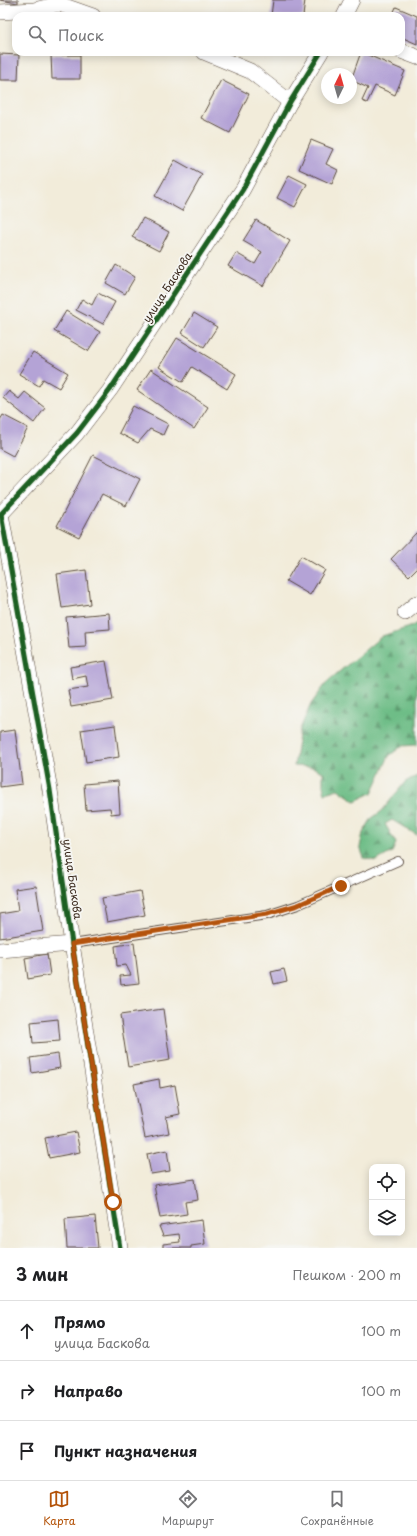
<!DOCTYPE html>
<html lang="ru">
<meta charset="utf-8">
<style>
:root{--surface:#fff;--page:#f6f6f6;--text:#202124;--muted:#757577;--line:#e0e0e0;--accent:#b45309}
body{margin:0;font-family:"Playpen Sans",sans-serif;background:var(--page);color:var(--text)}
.controls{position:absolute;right:12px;bottom:12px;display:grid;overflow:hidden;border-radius:8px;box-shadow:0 2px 10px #0003}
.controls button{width:36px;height:36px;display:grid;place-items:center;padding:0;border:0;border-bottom:1px solid var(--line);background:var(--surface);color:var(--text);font:20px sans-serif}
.compass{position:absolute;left:321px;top:68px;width:36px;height:36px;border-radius:50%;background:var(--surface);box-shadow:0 2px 10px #0003;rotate:5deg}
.stop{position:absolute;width:12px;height:12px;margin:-9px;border:3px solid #b45309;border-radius:50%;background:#fff}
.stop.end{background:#b45309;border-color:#fff;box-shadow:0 1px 4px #0008}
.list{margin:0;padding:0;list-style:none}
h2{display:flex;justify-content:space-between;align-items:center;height:52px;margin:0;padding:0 16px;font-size:17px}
h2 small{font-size:13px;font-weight:400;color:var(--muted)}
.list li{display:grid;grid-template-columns:26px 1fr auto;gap:12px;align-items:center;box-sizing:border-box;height:60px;padding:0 16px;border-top:1px solid var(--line)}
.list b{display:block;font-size:15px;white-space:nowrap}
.list p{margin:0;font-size:13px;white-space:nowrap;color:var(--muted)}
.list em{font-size:13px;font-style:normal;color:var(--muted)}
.icon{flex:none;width:22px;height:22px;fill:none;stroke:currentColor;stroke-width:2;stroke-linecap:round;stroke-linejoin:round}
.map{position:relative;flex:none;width:417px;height:1248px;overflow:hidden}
.search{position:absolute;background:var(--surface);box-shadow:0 2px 10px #0003;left:12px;right:12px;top:12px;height:44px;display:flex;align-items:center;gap:10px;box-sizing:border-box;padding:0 14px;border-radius:12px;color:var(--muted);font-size:15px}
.sheet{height:232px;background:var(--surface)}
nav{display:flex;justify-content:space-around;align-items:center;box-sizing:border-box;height:56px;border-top:1px solid var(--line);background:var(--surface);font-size:11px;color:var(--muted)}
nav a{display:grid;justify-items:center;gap:2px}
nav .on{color:var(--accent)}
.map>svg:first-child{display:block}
.forest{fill:url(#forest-firs);stroke:#547452}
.building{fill:#b4a3d6}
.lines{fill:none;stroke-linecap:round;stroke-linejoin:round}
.service-casing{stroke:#56473a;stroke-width:10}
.minor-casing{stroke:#56473a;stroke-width:16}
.service{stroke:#fff;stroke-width:8}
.minor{stroke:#fff;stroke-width:15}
.cycleway-casing{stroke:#f6f6f2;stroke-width:8}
.cycleway{stroke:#1b5e20;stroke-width:5}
.route{stroke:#b45309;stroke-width:5}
.labels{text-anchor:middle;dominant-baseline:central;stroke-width:3.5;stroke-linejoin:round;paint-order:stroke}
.street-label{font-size:11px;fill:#3b2a1e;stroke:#f6f6f2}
</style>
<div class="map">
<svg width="417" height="1248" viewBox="0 0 417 1248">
<defs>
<pattern id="forest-firs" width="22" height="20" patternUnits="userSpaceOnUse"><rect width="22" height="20" fill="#6ebd87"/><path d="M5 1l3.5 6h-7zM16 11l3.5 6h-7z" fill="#5c9a6e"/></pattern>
</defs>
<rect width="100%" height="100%" fill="#f6f6f2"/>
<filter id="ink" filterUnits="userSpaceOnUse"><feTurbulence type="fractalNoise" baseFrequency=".025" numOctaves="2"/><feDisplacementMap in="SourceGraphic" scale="8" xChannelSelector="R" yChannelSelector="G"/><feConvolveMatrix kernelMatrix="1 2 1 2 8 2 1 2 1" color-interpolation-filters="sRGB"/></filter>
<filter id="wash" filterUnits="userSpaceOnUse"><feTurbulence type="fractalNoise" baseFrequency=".012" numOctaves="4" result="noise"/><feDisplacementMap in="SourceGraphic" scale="16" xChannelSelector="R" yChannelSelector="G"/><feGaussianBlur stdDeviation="0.9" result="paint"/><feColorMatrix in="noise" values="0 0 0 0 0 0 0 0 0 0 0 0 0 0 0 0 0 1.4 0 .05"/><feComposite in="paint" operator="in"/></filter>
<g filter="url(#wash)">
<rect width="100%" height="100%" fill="#f2ecda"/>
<g class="forest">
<polygon points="417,623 417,745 402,746 389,756 372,793 355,801 338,789 325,793 323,786 323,772 312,767 294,766 300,729 311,704 328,681 382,636 410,627"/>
<polygon points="417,776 417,835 392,820 385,824 396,843 392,852 376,861 364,858 360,847 363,833 372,818 382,811 405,782"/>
</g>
<g id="blocks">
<g class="building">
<polygon points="0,0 18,0 18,3"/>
<polygon points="273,0 305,0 303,16 271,16"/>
<polygon points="396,7 417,16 417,44 401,37 401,16 392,16"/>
<polygon points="361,52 405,71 395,95 375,86 367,103 362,101 368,88 351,80"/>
<polygon points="0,54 19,55 18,80 0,80"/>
<polygon points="51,55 80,55 80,79 52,79"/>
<polygon points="221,80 249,94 230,133 201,118"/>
<polygon points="311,140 333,149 326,164 338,170 332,184 299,169"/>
<polygon points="175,160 202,175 182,211 155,196"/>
<polygon points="289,175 307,184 295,207 277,198"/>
<polygon points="143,218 169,232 159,251 132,237"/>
<polygon points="256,220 290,241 263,286 228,266 236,253 255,264 262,252 243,241"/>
<polygon points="116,265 135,277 125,294 106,283"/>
<polygon points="98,293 115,302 103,324 76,310 82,299 92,305"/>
<polygon points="66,311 100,332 88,351 54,331"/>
<polygon points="194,313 217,327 204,347 182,333"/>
<polygon points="177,338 236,374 227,389 192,367 183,382 159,367"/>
<polygon points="33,352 68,373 59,388 43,379 39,386 19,374"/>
<polygon points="151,369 208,407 194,429 137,390"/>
<polygon points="9,391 19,399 25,392 45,408 34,423 3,398"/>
<polygon points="133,406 168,424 163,435 150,429 138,443 119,433"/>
<polygon points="3,415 28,428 13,456 0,449 0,420"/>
<polygon points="93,455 140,479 126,506 102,494 79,537 57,526"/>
<polygon points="417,532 417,568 409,576 391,559"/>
<polygon points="301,556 325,570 310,595 286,581"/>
<polygon points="86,570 90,604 62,608 57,574"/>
<polygon points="109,613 110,629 85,631 86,647 69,648 66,617"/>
<polygon points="106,661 113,700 71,707 68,690 88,687 86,676 72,679 70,667"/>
<polygon points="115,725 119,757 86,762 81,730"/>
<polygon points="15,730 22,784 0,787 0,732"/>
<polygon points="118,781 120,813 111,814 110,808 86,810 84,784"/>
<polygon points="36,886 43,931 0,938 0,914 18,911 15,889"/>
<polygon points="140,891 145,915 107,922 102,898"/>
<polygon points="134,943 139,983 121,985 120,976 131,975 126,965 117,966 115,946"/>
<polygon points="47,954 50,975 28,979 25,958"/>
<polygon points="284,969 287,981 274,984 271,972"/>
<polygon points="163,1009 170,1060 128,1067 120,1015"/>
<polygon points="58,1019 60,1041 33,1043 31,1022"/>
<polygon points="58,1054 60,1068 32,1073 30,1058"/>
<polygon points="159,1079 160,1088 175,1085 180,1114 166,1117 169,1133 145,1138 134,1084"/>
<polygon points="76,1132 80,1152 49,1158 45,1138"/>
<polygon points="167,1150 170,1171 151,1174 147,1154"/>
<polygon points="195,1179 198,1200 185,1202 187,1214 160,1218 154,1185"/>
<polygon points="95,1216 98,1248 67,1248 65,1219"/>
<polygon points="202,1220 205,1244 191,1246 191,1248 163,1248 163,1244 180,1242 179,1234 163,1236 159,1226"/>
</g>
</g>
</g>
<g filter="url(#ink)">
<use href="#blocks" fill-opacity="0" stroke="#56473a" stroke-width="1"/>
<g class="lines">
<defs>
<polyline id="service" points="72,944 267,915 298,905 398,861"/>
<g id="minor">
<polyline points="0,12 34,10 59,4 93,16"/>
<polyline points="344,16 352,0"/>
<polyline points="401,51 417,57"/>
<polyline points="204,52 250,71 290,102"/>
<polyline points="1,514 50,790 72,944 120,1248"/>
<polyline points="0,515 77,433 110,390 243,189 290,102 321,52"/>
<polyline points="405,613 417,603"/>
<polyline points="0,950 72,944"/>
</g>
</defs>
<use href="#service" class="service-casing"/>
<use href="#minor" class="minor-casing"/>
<use href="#service" class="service"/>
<use href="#minor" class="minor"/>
<defs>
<g id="cycleway">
<polyline points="1,514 50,790 72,944 120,1248"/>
<polyline points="0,515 77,433 110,390 243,189 290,102 321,52"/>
</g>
</defs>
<use href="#cycleway" class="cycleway-casing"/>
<use href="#cycleway" class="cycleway"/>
</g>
</g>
<g class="lines" filter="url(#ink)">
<polyline class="route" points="113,1202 72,944 267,914 298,905 341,886"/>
</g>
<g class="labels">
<g class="street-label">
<text transform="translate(167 287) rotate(-57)">улица Баскова</text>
<text transform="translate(73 879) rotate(82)">улица Баскова</text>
</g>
</g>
</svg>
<div class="controls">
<button><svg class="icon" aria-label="locate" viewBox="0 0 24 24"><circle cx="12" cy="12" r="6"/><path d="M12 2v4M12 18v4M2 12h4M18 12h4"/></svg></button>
<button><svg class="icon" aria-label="layers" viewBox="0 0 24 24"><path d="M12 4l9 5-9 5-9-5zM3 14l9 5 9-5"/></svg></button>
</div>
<svg class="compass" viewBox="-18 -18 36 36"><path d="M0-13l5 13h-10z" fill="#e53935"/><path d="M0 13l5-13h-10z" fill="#757577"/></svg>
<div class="stop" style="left:113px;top:1202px"></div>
<div class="stop end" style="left:341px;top:886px"></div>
<div class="search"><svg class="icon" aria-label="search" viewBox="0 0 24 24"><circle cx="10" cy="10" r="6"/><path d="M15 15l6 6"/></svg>Поиск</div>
</div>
<section class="sheet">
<h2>3 мин<small>Пешком · 200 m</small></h2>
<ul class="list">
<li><svg class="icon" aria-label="ahead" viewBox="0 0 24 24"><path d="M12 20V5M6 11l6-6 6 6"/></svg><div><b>Прямо</b><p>улица Баскова</p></div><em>100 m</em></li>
<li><svg class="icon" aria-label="right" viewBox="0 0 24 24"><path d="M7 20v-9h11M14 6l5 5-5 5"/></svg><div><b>Направо</b></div><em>100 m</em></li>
<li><svg class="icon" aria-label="arrive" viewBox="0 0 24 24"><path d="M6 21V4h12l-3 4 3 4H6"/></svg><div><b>Пункт назначения</b></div></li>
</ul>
</section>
<nav>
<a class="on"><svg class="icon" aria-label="map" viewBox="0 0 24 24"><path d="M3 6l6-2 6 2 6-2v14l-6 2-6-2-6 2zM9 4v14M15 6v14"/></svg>Карта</a>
<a><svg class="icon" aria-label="directions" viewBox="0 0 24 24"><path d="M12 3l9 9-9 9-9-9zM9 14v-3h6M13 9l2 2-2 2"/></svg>Маршрут</a>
<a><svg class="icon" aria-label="saved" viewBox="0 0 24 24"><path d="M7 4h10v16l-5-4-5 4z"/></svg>Сохранённые</a>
</nav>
